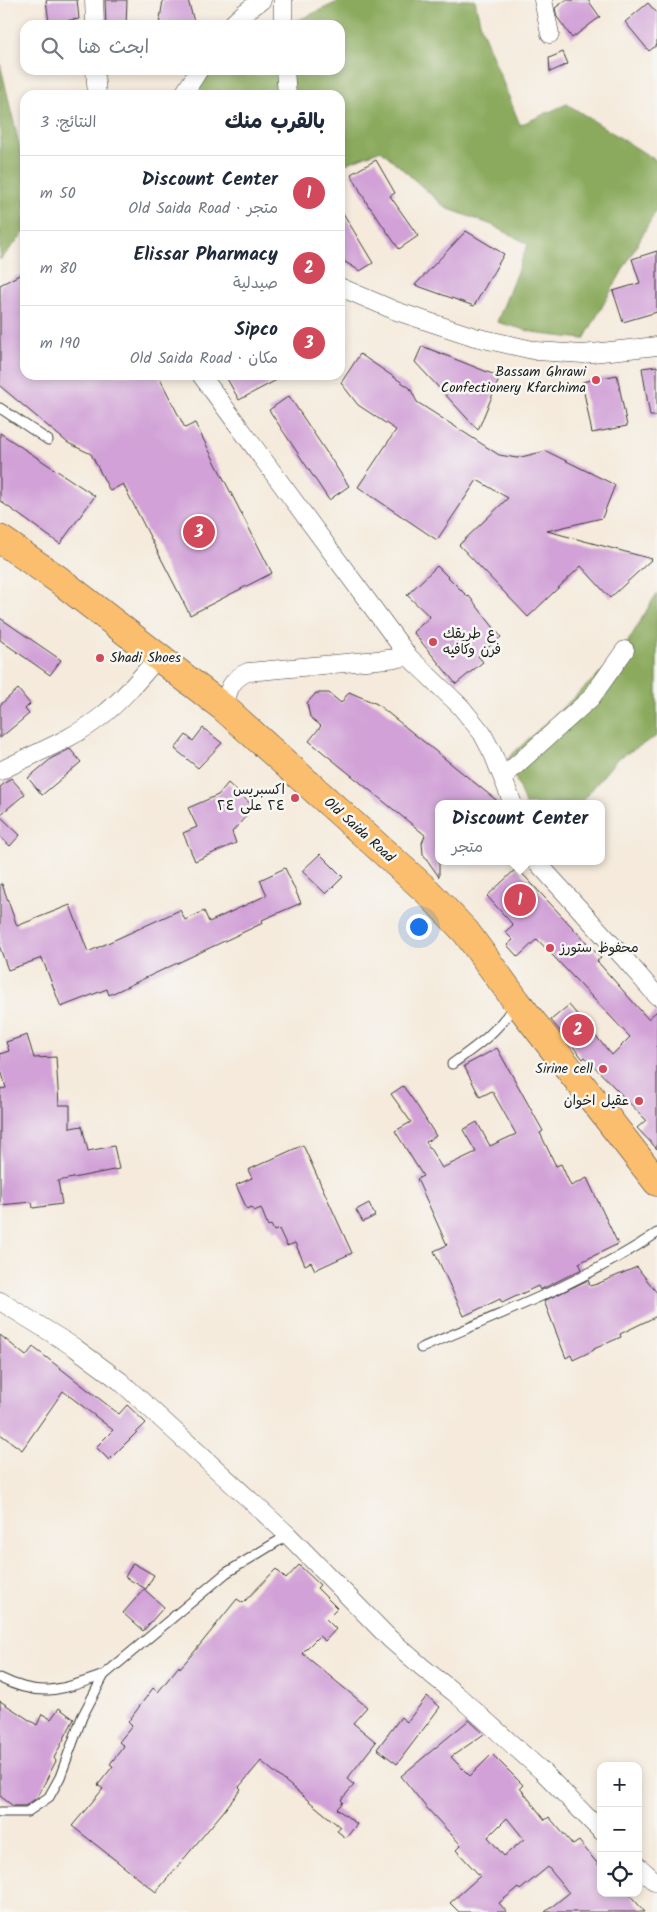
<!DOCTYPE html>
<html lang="ar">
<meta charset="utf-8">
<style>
:root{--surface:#fff;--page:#f2f2f3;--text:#1f2937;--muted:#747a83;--line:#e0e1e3;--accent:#d1495b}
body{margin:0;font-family:Kalam,"Playpen Sans Arabic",sans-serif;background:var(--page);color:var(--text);direction:rtl}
.controls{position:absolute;right:15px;bottom:15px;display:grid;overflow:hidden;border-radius:10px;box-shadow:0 2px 8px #0003}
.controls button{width:45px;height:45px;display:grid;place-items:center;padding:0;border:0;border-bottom:1px solid var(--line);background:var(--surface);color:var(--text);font:25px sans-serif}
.you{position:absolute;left:418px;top:926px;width:18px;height:18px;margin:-12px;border:4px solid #fff;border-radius:50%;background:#1a73e8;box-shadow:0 0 0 8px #1a73e833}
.badge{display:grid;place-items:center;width:32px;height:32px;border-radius:50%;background:var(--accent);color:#fff;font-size:16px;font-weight:700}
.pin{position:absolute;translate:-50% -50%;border:2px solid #fff;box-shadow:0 1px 5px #0006}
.popup{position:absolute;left:435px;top:800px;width:170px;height:65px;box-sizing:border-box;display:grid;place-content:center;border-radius:10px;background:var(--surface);filter:drop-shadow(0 1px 4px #0005);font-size:16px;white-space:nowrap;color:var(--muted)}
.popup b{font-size:19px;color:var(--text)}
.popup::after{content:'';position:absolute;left:50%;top:100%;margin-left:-10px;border:10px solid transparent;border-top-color:var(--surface)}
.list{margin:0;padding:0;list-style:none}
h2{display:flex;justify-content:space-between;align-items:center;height:65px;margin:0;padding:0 20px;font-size:21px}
h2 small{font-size:16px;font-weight:400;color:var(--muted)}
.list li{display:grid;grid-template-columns:32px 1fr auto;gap:15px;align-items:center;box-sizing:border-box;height:75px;padding:0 20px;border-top:1px solid var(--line)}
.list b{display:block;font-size:19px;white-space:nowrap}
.list p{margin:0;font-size:16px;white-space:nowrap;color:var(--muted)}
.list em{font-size:16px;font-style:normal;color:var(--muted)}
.icon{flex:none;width:28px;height:28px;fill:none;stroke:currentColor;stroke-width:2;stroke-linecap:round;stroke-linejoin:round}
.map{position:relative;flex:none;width:657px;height:1912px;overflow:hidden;direction:ltr}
.search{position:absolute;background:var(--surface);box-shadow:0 2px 8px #0003;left:20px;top:20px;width:325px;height:55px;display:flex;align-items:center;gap:12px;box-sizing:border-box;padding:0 18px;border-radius:15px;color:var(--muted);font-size:19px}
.panel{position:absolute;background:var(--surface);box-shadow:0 2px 8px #0003;left:20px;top:90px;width:325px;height:290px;border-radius:15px;direction:rtl}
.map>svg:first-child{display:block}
.forest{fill:#8baa5d;stroke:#54633c}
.building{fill:#d1a1d7;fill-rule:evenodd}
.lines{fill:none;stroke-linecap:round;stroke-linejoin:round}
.lane-casing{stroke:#3d3b39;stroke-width:11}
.street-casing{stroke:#3d3b39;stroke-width:19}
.highway-casing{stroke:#3d3b39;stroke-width:29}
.lane{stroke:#fff;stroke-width:9}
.street{stroke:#fff;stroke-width:18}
.highway{stroke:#fabe6e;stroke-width:28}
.poi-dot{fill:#d1495b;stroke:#f6f6f2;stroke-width:2}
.labels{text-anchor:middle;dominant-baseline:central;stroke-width:5;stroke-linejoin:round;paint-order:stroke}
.poi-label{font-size:14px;fill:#1c1c1c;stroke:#f6f6f2;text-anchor:end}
.street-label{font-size:14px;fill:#1c1c1c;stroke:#f6f6f2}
</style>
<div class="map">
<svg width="657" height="1912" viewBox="0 0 657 1912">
<rect width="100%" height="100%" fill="#f6f6f2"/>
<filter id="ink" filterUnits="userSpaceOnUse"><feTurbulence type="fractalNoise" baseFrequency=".02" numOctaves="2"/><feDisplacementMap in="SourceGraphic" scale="10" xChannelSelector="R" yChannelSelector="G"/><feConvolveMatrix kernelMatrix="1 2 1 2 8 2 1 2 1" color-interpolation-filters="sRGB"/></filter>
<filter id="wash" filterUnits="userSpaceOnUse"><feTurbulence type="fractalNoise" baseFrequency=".0096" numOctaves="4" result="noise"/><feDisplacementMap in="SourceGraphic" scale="20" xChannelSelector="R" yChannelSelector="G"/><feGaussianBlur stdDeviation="1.12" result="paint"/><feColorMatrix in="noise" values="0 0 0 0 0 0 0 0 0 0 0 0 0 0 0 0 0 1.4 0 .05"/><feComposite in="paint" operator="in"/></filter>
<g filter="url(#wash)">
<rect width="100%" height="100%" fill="#f5eadb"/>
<g class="forest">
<polygon points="342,0 475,0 481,27 520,125 567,104 657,161 657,209 584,339 540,334 497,322 528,244 492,225 446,208 381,150 340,166 340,95 191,95 206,70 340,70 340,25 280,25 303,18"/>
<polygon points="0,63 25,170 25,232 0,260"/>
<polygon points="657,593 657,736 617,759 580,804 525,804 508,758 620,655"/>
</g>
<g id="blocks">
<g class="building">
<polygon points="46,0 77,0 79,19 49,23"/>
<polygon points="105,0 127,0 126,25 106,25"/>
<polygon points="163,0 188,0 195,25 159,25"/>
<polygon points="566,0 588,0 600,17 572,38 557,17 555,8"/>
<polygon points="648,3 657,13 657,45 649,51 625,22"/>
<polygon points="563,52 568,64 550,72 549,58"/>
<polygon points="376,160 395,193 390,196 418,236 399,249 370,207 369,207 351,174"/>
<polygon points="340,208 373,263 360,271 340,259"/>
<polygon points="466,231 504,254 474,306 415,285"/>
<polygon points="657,251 657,312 623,322 613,291 640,283 632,259"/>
<polygon points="25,272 25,375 158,375 185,428 195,423 272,573 190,615 123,484 110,491 91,454 68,443 0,386 0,285"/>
<polygon points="422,346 500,377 478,430 415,362"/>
<polygon points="360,354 410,388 417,402 499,455 517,458 546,451 615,485 602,518 547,531 652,559 610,598 581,566 528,617 459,545 508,498 477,480 437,540 358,487 396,430 358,405 341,383"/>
<polygon points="657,366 657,416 650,416 642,368"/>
<polygon points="225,375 286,375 239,400"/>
<polygon points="617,375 627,426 592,433 582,382"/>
<polygon points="289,396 349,486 329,500 269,410"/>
<polygon points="0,433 95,496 60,544 0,501"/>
<polygon points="437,566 468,597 469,596 501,637 478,656 483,662 456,684 413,632 430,617 407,595"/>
<polygon points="0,618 61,660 50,675 0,640"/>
<polygon points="18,689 30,704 25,709 29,714 0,738 0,705"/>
<polygon points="349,692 377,704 501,804 439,804 439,877 423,854 422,843 425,835 309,741 321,726 310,717 307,703 316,693 329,693 341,703"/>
<polygon points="203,728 222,743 198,768 175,749 186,735 193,741"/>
<polygon points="70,749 81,762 42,795 28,778 52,758"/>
<polygon points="11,778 25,794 0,815 0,787"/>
<polygon points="228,783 254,807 232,832 236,843 195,861 183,833 197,827 188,808 218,795"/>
<polygon points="0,816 20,835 10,846 0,837"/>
<polygon points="320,854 343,877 326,894 302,871"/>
<polygon points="285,868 301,903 262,920 263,923 109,995 107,989 61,1007 42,958 8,970 0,948 0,884 2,884 17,926 70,905 88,952 180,910 185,920 204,911 209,922 267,895 260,880"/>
<polygon points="517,868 601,958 597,961 648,1019 657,1011 657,1149 637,1128 646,1120 585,1057 583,1059 551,1020 569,1005 612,1055 630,1037 537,939 518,957 507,945 513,940 505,932 513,925 487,896"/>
<polygon points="27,1035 34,1058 56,1057 59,1105 70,1105 70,1128 82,1126 88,1151 114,1146 119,1169 58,1181 62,1204 33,1208 32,1202 0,1205 0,1089 6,1088 0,1066 0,1054 9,1051 6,1042"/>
<polygon points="497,1048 543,1131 540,1133 556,1166 561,1164 571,1186 587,1178 618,1244 579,1263 582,1269 540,1290 538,1286 502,1303 500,1299 464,1316 434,1251 447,1245 417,1179 423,1176 395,1131 411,1122 391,1094 403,1086 418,1107 436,1136 426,1142 442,1168 476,1152 463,1130 477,1122 490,1146 516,1134 492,1091 480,1097 464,1066"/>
<polygon points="303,1145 352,1253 315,1270 311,1262 305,1265 295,1243 287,1246 279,1229 274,1231 271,1225 268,1226 261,1208 254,1211 252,1207 247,1209 236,1185 252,1178 248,1170"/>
<polygon points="369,1203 375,1216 363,1222 356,1210"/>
<polygon points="637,1267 657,1293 657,1316 620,1334 621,1337 594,1349 594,1350 573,1360 571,1355 566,1358 544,1301 588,1280 590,1286 597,1284"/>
<polygon points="0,1335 26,1356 33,1347 119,1414 127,1405 146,1423 109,1460 96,1447 113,1430 63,1391 22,1450 0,1434"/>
<polygon points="133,1563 154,1575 146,1589 125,1577"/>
<polygon points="299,1565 320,1585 317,1588 337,1608 326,1619 336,1629 325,1641 319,1636 302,1653 367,1707 353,1723 376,1742 347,1779 354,1785 341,1800 343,1802 337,1809 357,1824 346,1838 337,1831 340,1827 261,1761 239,1787 241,1789 223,1812 156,1892 72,1826 103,1789 98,1785 113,1766 110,1764 124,1746 119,1742 132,1726 128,1722 153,1688 158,1692 179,1666 180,1668 195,1651 237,1599 243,1603 276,1569 286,1579"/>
<polygon points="144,1589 164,1607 143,1631 123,1613"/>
<polygon points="427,1696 440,1707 397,1764 377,1749 401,1717 407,1722"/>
<polygon points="0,1701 37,1725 42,1714 51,1719 59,1708 74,1719 54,1758 56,1761 37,1798 25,1806 13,1806 0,1796"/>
<path d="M469,1720L484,1734L451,1757L470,1776L492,1754L523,1785L520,1788L545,1820L549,1817L573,1845L579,1841L601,1868V1893H628L645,1912H545L569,1893L548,1867L520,1890L518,1888L499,1903L507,1912H459L450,1903L480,1876L456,1850L461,1845L425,1806L401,1776ZM507,1818L524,1839L504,1856L488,1837Z"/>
</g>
</g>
</g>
<g filter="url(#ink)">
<use href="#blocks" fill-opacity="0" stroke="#3d3b39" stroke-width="1"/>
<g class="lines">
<defs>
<g id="lane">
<polyline points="0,408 48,440"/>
<path d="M452,1064C478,1045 496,1033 514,1006"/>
<path d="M421,1348C502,1313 584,1282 657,1233"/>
<path d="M0,1678C42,1699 63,1689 104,1675"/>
<polyline points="0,1812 27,1812 49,1797 60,1777 82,1717 104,1675 226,1573 288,1535"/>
</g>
<g id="street">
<polyline points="94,0 95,25"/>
<polyline points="543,0 550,34"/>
<polyline points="231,25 244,13 262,0"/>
<polyline points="283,25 283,0"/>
<polyline points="95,70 97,95"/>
<polyline points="285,70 287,95"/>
<polyline points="183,95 199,70"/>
<polyline points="340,287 396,311 475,337 537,351 583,354 657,346"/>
<polyline points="201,375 409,657 461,707 482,733 493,754 513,804"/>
<path d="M224,708C228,691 230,679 248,672L409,657"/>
<path d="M0,771C33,754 74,739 103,715C124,698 141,677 159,656"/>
<polyline points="503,777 591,698 625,650"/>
<polyline points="536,861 624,958 657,996"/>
<polyline points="0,1301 74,1347 120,1381 288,1535 390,1639 422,1667 456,1694 543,1772 601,1831"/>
<polyline points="638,1866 657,1883"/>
</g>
<polyline id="highway" points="0,539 59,580 224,708 427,891 466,932 517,1002 657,1182"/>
</defs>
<use href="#lane" class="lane-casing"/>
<use href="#street" class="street-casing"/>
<use href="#highway" class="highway-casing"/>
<use href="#lane" class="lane"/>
<use href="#street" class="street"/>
<use href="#highway" class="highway"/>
</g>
</g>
<g class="poi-dot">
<circle cx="596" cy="380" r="5"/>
<circle cx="433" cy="642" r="5"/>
<circle cx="100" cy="658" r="5"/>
<circle cx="295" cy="798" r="5"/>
<circle cx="550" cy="948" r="5"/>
<circle cx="603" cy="1069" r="5"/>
<circle cx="639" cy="1101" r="5"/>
</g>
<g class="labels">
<g class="poi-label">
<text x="586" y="372">Bassam Ghrawi<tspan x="586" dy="16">Confectionery Kfarchima</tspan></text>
<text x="443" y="634" text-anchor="start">ع طريقك<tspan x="443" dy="16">فرن وكافيه</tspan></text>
<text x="110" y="658" text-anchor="start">Shadi Shoes</text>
<text x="285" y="790">اكسبريس<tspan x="285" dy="16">٢٤ على ٢٤</tspan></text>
<text x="560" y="948" text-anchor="start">محفوظ ستورز</text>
<text x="593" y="1069">Sirine cell</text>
<text x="629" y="1101">عقيل اخوان</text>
</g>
<g class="street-label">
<text transform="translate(359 830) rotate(42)">Old Saida Road</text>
</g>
</g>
</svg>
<div class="controls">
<button>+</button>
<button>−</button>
<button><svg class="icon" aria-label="locate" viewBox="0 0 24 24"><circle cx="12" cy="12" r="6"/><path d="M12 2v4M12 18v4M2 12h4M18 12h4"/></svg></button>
</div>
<div class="you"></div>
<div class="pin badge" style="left:520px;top:900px">1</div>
<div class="popup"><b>Discount Center</b>متجر</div>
<div class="pin badge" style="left:578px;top:1030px">2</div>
<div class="pin badge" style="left:199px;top:532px">3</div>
<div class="search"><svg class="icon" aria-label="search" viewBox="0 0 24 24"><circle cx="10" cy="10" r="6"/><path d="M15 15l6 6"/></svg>ابحث هنا</div>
<section class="panel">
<h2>بالقرب منك<small>النتائج: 3</small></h2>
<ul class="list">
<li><span class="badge">1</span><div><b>Discount Center</b><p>متجر · Old Saida Road</p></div><em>50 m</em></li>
<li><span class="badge">2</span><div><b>Elissar Pharmacy</b><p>صيدلية</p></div><em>80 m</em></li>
<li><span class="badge">3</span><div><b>Sipco</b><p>مكان · Old Saida Road</p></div><em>190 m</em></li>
</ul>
</section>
</div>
